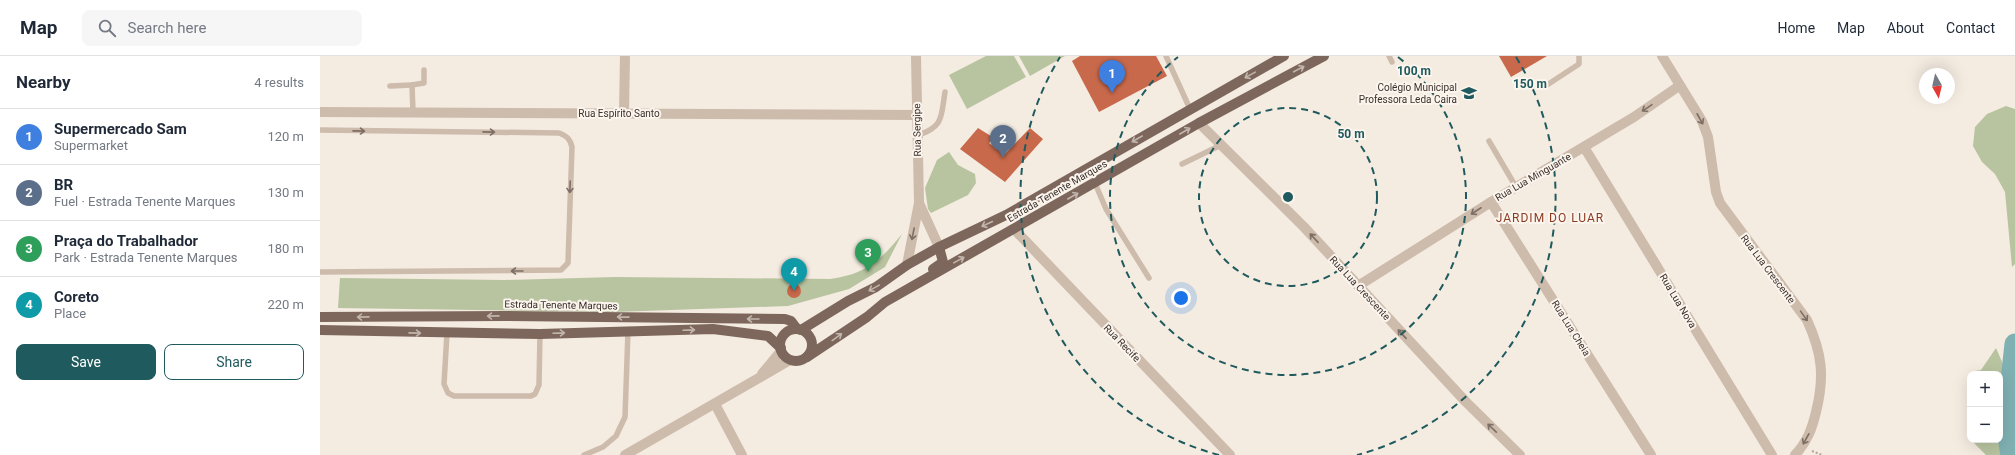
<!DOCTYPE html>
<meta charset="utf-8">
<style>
:root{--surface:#fff;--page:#f6f6f7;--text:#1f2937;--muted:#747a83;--line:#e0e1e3;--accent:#1f5a5e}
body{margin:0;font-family:Roboto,sans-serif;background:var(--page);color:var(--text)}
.controls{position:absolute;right:12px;bottom:12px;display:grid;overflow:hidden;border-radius:8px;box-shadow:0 4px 16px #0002}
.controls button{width:36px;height:36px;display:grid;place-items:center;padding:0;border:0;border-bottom:1px solid var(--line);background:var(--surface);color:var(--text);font:20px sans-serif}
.compass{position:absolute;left:1599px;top:12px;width:36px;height:36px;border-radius:50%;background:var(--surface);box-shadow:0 4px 16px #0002;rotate:172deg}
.you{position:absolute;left:861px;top:242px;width:14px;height:14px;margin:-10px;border:3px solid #fff;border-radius:50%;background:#1a73e8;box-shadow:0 0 0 6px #1a73e833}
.badge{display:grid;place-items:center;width:26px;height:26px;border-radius:50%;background:var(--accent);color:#fff;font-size:13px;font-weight:700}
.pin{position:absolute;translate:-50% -33px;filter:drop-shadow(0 1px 2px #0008)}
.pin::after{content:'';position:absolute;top:21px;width:14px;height:12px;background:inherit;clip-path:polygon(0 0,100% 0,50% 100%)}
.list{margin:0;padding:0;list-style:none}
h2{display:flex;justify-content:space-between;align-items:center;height:52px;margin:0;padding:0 16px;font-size:17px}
h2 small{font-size:13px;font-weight:400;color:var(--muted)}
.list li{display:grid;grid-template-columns:26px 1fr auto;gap:12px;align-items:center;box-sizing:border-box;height:56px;padding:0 16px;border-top:1px solid var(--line)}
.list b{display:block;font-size:15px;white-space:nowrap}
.list p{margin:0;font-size:13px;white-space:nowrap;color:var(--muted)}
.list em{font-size:13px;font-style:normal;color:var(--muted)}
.actions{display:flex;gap:8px;padding:12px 16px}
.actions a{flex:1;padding:9px 0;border:1px solid var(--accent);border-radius:8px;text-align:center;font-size:14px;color:var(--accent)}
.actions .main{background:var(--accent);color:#fff}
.icon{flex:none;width:22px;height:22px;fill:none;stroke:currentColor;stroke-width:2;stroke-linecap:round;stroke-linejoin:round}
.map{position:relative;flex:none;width:1695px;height:399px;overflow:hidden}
header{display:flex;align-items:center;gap:24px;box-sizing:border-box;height:56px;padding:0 20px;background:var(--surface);border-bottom:1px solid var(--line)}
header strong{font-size:19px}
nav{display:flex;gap:22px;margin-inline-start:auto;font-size:14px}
.search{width:280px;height:36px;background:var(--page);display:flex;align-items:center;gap:10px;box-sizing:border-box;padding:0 14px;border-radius:8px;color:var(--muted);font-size:15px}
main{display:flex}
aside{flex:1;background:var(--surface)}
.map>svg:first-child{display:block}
.green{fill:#b8c4a0}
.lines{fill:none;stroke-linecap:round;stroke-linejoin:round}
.river{stroke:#7fb0b2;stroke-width:21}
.building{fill:#c8694b}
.path{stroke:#b9a596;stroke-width:2;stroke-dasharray:2 2;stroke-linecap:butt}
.service{stroke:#cdbbac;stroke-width:5.5}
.minor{stroke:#cdbbac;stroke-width:10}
.primary{stroke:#7d675c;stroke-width:10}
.oneway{stroke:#c2b5ac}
.oneway2{stroke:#7d6f65}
.ring{fill:none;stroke:#1f5a5e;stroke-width:2;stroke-dasharray:7 5}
.labels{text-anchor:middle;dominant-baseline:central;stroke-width:4;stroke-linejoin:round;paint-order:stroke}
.poi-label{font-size:10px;fill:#3b302b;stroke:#fbf5ee;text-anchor:end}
.street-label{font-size:10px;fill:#3b302b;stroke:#fbf5ee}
.quarter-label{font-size:12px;letter-spacing:1px;fill:#8c3b22;stroke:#fbf5ee}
.centre{fill:#1f5a5e;stroke:#fbf5ee;stroke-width:2}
.ring-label{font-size:12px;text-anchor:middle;font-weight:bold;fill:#1f5a5e;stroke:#fbf5ee;stroke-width:4;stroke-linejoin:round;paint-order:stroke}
</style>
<header>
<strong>Map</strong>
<div class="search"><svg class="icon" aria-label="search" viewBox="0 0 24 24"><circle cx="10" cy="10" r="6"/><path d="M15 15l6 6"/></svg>Search here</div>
<nav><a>Home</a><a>Map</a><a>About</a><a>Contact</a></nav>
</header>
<main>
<aside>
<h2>Nearby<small>4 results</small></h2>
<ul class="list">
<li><span class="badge" style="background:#3f7fe0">1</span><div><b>Supermercado Sam</b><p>Supermarket</p></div><em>120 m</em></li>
<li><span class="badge" style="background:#5c6f8a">2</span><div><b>BR</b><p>Fuel · Estrada Tenente Marques</p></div><em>130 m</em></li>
<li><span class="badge" style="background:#2e9e5b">3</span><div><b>Praça do Trabalhador</b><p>Park · Estrada Tenente Marques</p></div><em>180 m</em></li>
<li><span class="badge" style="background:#0f9aa8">4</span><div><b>Coreto</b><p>Place</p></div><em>220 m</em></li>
</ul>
<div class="actions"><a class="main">Save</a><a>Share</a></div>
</aside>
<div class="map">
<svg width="1695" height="399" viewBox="0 0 1695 399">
<rect width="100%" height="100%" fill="#f4ebe1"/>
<g class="green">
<polygon points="666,0 694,0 706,21 647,53 629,19"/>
<polygon points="699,0 745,0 710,20"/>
<polygon points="1686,50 1695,53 1695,208 1692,211 1685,136 1675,118 1662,106 1653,90 1655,71 1667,58"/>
<polygon points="629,96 638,109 655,118 656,127 648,139 611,157 608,153 605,132 617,104"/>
<path d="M582,178L565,211L529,233L468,250L294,256L18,252L20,222L184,224L295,221L510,223C546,218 560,205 582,178Z"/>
<polygon points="1676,292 1683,308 1695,306 1695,399 1666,399 1651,384 1680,384 1680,318 1655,318 1655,315 1661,314"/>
</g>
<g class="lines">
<polyline class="river" points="1691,399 1686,370 1695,288"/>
</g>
<g class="building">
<polygon points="760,0 836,0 847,20 779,56 752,5"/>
<polygon points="1179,0 1227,0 1191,21"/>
<polygon points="658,72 674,82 669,87 685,98 710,72 723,83 685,126 640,93"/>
<circle cx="474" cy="235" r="7"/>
</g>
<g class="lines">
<polyline class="path" points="1492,395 1502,399"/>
<g class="service">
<polyline points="846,0 870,53"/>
<polyline points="1069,0 1072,6"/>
<polyline points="1227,29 1259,8 1259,0"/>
<polyline points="70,30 92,29"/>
<polyline points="93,56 92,29 104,27 104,14"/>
<path d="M0,74L239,77C247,80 250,83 252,91L248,207L241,214L0,216"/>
<path d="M598,79C624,71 621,60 625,36"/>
<polyline points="1169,85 1196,131"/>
<polyline points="862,108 901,89"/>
<polyline points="775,127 786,153 829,222"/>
<polyline points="127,277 124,328 128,337 134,340 211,340 215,338 219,329 220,278"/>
<polyline points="264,399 283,391 296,380 305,361 308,275"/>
</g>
<g class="minor">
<path d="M1342,0L1382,65L1388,81L1396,136L1400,147L1487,264C1502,297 1505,320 1496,356C1492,373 1487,386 1475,399"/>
<polyline points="0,56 597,59"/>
<polyline points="304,57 305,0"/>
<polyline points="879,67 984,171 1146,346 1200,399"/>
<polyline points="1264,91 1452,399"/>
<polyline points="1171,146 1331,399"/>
<polyline points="599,147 619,191"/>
<polyline points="694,173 910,399"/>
<polyline points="587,209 599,147 596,0"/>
<polyline points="1038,230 1171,146 1314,61 1359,30"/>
<polyline points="442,318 461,295"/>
<polyline points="395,348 422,399"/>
<polyline points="305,399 470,304"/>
</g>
<g class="primary">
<polyline points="613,213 623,206 619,191"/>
<polyline points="0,261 185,260 465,263 471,265 477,273"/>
<circle cx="476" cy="289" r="16"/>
<polyline points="0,274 220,278 393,273 448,280 461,292"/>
<polyline points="481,274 528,245 556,231 587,209 619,191 686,159 964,0"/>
<polyline points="487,301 547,261 565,246 879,67 1004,0"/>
</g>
</g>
<defs><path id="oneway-shaft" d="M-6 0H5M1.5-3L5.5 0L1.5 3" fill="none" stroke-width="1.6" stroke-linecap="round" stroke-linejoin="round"/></defs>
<g class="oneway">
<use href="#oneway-shaft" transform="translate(979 13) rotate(-28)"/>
<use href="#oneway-shaft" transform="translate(930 19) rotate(151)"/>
<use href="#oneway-shaft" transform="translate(865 75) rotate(-30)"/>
<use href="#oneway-shaft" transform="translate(817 83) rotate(150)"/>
<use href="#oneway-shaft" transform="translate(753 140) rotate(-30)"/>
<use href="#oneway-shaft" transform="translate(667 168) rotate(155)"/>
<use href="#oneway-shaft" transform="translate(639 204) rotate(-29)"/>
<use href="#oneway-shaft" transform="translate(554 232) rotate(151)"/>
<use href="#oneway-shaft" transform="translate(173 260) rotate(179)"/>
<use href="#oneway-shaft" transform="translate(43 261) rotate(179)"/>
<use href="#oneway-shaft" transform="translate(303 261) rotate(-179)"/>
<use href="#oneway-shaft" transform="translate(433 263) rotate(180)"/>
<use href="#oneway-shaft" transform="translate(369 274) rotate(-2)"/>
<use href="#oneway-shaft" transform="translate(95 277) rotate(1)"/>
<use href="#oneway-shaft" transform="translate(239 277) rotate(-2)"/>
<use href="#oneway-shaft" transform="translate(517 281) rotate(-36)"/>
</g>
<g class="oneway2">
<use href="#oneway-shaft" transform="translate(1327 52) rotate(146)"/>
<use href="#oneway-shaft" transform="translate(1380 63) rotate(61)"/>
<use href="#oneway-shaft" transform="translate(39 75) rotate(1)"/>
<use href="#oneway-shaft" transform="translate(169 76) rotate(1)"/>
<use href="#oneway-shaft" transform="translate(250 131) rotate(92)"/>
<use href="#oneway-shaft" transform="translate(1156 155) rotate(147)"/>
<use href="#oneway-shaft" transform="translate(593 178) rotate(101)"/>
<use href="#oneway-shaft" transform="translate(994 182) rotate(-133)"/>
<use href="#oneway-shaft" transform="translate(197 215) rotate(180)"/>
<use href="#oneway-shaft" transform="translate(1484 260) rotate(55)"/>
<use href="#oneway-shaft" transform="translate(1082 278) rotate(-133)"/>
<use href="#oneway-shaft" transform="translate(1172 372) rotate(-136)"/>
<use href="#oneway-shaft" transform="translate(1486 383) rotate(119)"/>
</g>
<g class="ring">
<circle cx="968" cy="141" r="89"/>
<path d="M1078 1A178 178 0 1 1 858 1"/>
<path d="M899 399A267 267 0 0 1 740 1M1196 1A267 267 0 0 1 1037 399"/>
</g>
<defs>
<symbol id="school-bare" viewBox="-9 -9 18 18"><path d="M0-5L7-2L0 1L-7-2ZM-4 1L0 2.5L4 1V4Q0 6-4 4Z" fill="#1f5a5e" stroke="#fbf5ee" stroke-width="2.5" paint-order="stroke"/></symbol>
</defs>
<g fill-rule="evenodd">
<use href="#school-bare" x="1138" y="26" width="22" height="22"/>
</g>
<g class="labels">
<g class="poi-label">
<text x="1137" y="31">Colégio Municipal<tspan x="1137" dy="12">Professora Leda Caira</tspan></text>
</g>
<g class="street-label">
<text x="299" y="57">Rua Espírito Santo</text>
<text transform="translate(597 74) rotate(-91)">Rua Sergipe</text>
<text transform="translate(1213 121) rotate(-30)">Rua Lua Minguante</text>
<text transform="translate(737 135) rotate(-30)">Estrada Tenente Marques</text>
<text transform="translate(1448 213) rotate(53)">Rua Lua Crescente</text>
<text transform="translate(1040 232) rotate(47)">Rua Lua Crescente</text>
<text transform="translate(1358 245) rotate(59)">Rua Lua Nova</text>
<text transform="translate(241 249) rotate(1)">Estrada Tenente Marques</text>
<text transform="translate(1251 272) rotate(58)">Rua Lua Cheia</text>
<text transform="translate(802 287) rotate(46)">Rua Recife</text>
</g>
<g class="quarter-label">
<text x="1230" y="162">JARDIM DO LUAR</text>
</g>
</g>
<circle cx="968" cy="141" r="6" class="centre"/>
<g class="ring-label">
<text x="1094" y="19">100 m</text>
<text x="1210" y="32">150 m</text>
<text x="1031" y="82">50 m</text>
</g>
</svg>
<div class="controls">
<button>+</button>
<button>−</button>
</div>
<svg class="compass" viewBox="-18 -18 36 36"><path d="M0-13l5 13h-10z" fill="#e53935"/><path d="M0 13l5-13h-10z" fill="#747a83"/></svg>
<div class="you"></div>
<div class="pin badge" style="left:792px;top:37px;background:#3f7fe0">1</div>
<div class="pin badge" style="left:683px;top:102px;background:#5c6f8a">2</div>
<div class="pin badge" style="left:548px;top:216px;background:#2e9e5b">3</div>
<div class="pin badge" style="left:474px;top:235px;background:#0f9aa8">4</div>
</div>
</main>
